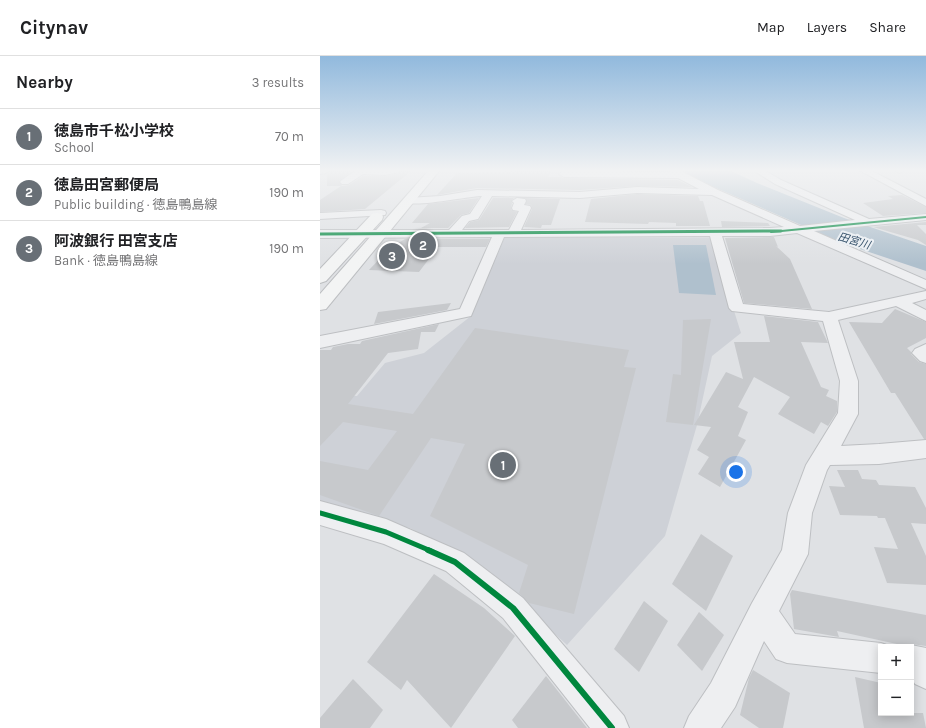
<!DOCTYPE html>
<meta charset="utf-8">
<style>
:root{--surface:#fff;--page:#f6f6f6;--text:#202124;--muted:#757577;--line:#e0e0e0;--accent:#686f76}
body{margin:0;font-family:Karla,"Noto Sans JP",sans-serif;background:var(--page);color:var(--text)}
.controls{position:absolute;right:12px;bottom:12px;display:grid;overflow:hidden;border-radius:0px;box-shadow:0 2px 10px #0003}
.controls button{width:36px;height:36px;display:grid;place-items:center;padding:0;border:0;border-bottom:1px solid var(--line);background:var(--surface);color:var(--text);font:20px sans-serif}
.you{position:absolute;left:416px;top:416px;width:14px;height:14px;margin:-10px;border:3px solid #fff;border-radius:50%;background:#1a73e8;box-shadow:0 0 0 6px #1a73e833}
.badge{display:grid;place-items:center;width:26px;height:26px;border-radius:50%;background:var(--accent);color:#fff;font-size:13px;font-weight:700}
.pin{position:absolute;translate:-50% -50%;border:2px solid #fff;box-shadow:0 1px 4px #0006}
.list{margin:0;padding:0;list-style:none}
h2{display:flex;justify-content:space-between;align-items:center;height:52px;margin:0;padding:0 16px;font-size:17px}
h2 small{font-size:13px;font-weight:400;color:var(--muted)}
.list li{display:grid;grid-template-columns:26px 1fr auto;gap:12px;align-items:center;box-sizing:border-box;height:56px;padding:0 16px;border-top:1px solid var(--line)}
.list b{display:block;font-size:15px;white-space:nowrap}
.list p{margin:0;font-size:13px;white-space:nowrap;color:var(--muted)}
.list em{font-size:13px;font-style:normal;color:var(--muted)}
.map{position:relative;flex:none;width:606px;height:672px;overflow:hidden}
header{display:flex;align-items:center;gap:24px;box-sizing:border-box;height:56px;padding:0 20px;background:var(--surface);border-bottom:1px solid var(--line)}
header strong{font-size:19px}
nav{display:flex;gap:22px;margin-inline-start:auto;font-size:14px}
main{display:flex}
aside{flex:1;background:var(--surface)}
.map>svg:first-child{display:block}
.built{fill:#ced1d7}
.water{fill:#afc0cd}
.building{fill:#c7c9cc}
.lines{fill:none;stroke-linecap:round;stroke-linejoin:round}
.minor-casing{stroke:#bdbfc2;stroke-width:2}
.primary-casing{stroke:#bcbec1;stroke-width:2}
.minor{fill:#eeeff1;fill-rule:evenodd}
.primary{fill:#f3f4f4;fill-rule:evenodd}
.cycleway-far3-casing{stroke:#ecf0f4;stroke-width:3.5}
.cycleway-far2-casing{stroke:#ecf0f4;stroke-width:5}
.cycleway-far1-casing{stroke:#ecf0f4;stroke-width:8}
.cycleway-casing{stroke:#ecf0f4;stroke-width:9}
.cycleway-far3{stroke:#00873e;stroke-width:2}
.cycleway-far2{stroke:#00873e;stroke-width:3}
.cycleway-far1{stroke:#00873e;stroke-width:5}
.cycleway{stroke:#00873e;stroke-width:6}
.labels{text-anchor:middle;dominant-baseline:central;stroke-width:4;stroke-linejoin:round;paint-order:stroke}
.far-water-label{font-size:11px;font-style:italic;fill:#36526b;stroke:#ecf0f4}
</style>
<header>
<strong>Citynav</strong>
<nav><a>Map</a><a>Layers</a><a>Share</a></nav>
</header>
<main>
<aside>
<h2>Nearby<small>3 results</small></h2>
<ul class="list">
<li><span class="badge">1</span><div><b>徳島市千松小学校</b><p>School</p></div><em>70 m</em></li>
<li><span class="badge">2</span><div><b>徳島田宮郵便局</b><p>Public building · 徳島鴨島線</p></div><em>190 m</em></li>
<li><span class="badge">3</span><div><b>阿波銀行 田宮支店</b><p>Bank · 徳島鴨島線</p></div><em>190 m</em></li>
</ul>
</aside>
<div class="map">
<svg width="606" height="672" viewBox="0 0 606 672">
<rect width="100%" height="100%" fill="#dfe1e4"/>
<polygon class="built" points="185,181 391,182 421,277 392,300 377,369 345,480 247,589 159,508 90,472 23,457 0,449 0,337 37,340 65,307 104,297 151,260"/>
<g class="water">
<polygon points="362,114 409,114 437,127 524,162 606,190 606,215 525,188 380,125"/>
<polygon points="353,189 386,189 396,239 359,237"/>
</g>
<g class="building">
<polygon points="9,114 33,114 19,125 22,130 29,129 43,120 65,120 79,117 81,114 92,114 45,153 0,156 0,144 21,130 7,130 7,118"/>
<polygon points="232,114 228,121 241,121 244,122 358,124 372,131 317,130 260,134 157,132 117,139 137,117"/>
<polygon points="317,138 378,140 380,145 383,145 390,170 356,170 356,167 329,166 328,168 265,166 271,143"/>
<polygon points="582,139 606,151 606,157 563,160 543,147 573,143 568,140"/>
<polygon points="159,142 149,157 141,159 128,172 101,172 110,167 92,167 108,148"/>
<polygon points="173,142 194,142 191,145 192,147 191,153 193,155 197,156 189,171 145,172 150,166 159,164"/>
<polygon points="206,142 240,143 231,169 222,169 221,172 204,171 212,153 211,149 206,148"/>
<polygon points="401,165 448,167 450,170 402,171"/>
<polygon points="606,166 606,169 597,169 606,178 606,189 598,184 553,171"/>
<polygon points="454,181 458,191 456,190 470,203 492,253 424,247 405,182"/>
<polygon points="85,183 170,183 166,191 118,191 99,216 49,214 70,192"/>
<polygon points="131,247 127,254 54,268 58,256"/>
<polygon points="575,253 606,266 606,282 587,292 591,296 591,298 599,306 606,308 606,383 604,383 575,337 571,337 529,266 562,267"/>
<polygon points="444,260 498,266 508,287 481,286 501,331 509,334 506,340 517,345 517,356 508,370 501,366 494,378 458,358 470,341 434,321 418,351 428,356 418,380 426,384 400,431 378,418 389,401 377,394 391,371 374,369 406,316 423,323 414,286 450,286"/>
<polygon points="391,263 373,369 346,366 353,318 361,319 363,264"/>
<polygon points="119,268 115,276 101,276 98,293 68,297 28,348 93,358 155,272 309,294 304,311 316,312 254,558 209,547 199,537 208,509 110,460 145,388 111,382 59,460 0,439 0,405 48,414 77,375 23,366 0,390 0,294 11,294 13,291 28,288 40,288 42,285"/>
<polygon points="517,414 538,414 542,423 556,424 559,429 595,431 606,452 606,468 591,467 606,500 606,529 567,527 554,491 578,493 565,462 558,462 557,460 520,459 509,430 525,431"/>
<polygon points="381,478 413,500 386,555 352,528"/>
<polygon points="114,518 164,552 195,580 131,672 87,624 81,634 47,606"/>
<polygon points="472,534 606,559 606,590 591,588 586,590 517,575 519,581 474,573 470,538"/>
<polygon points="324,545 348,565 319,616 294,593"/>
<polygon points="379,556 404,579 382,615 357,589"/>
<polygon points="433,614 470,637 463,672 439,672 420,659 429,622"/>
<polygon points="226,620 267,672 198,672 192,664"/>
<polygon points="535,621 561,627 561,657 603,657 606,672 544,672"/>
<polygon points="33,623 63,654 50,672 0,672 0,662"/>
</g>
<g class="lines">
<defs>
<g id="minor">
<polygon points="0,114 7,114 8,115 6,117 0,118"/>
<polygon points="36,114 80,114 79,116 65,119 43,118 28,128 22,128 20,126 22,124"/>
<path d="M349,114H359L398,134L480,170L535,164L455,128L433,114H444L461,124L549,163L606,158V164L494,175L606,224V233L477,177L450,180H402L423,248L509,256L606,235V243L592,247L606,254V265L576,250L518,264L538,325V358L521,390L559,388L606,384V402L559,408L510,409L507,414L492,457L488,498L459,555L475,578L561,587L572,591H561V617L467,607L456,603L444,585L415,651L401,672H364L369,660L391,627L432,547L462,494L468,457L486,409L518,357L520,325L503,265L412,255L409,252L390,180L184,181L151,260L0,292V280L140,253L172,181L0,182V174H129L142,160L150,158L162,140C148,140 90,153 83,145L88,142L120,140L157,134L260,136L317,131L379,133L358,122L244,121L239,118L244,115L350,116ZM317,137L392,139L464,171L450,172L201,174L211,152L210,150L204,149L206,145L205,143L197,142L192,145L194,147L192,152L193,154L199,155L189,174H142L149,165L158,163L172,140L260,142Z"/>
<polygon points="539,114 550,114 606,143 606,150"/>
<polygon points="574,114 584,114 580,117"/>
<polygon points="61,154 65,155 66,157 65,159 0,163 0,157"/>
<polygon points="606,288 606,307 600,305 592,297 595,293"/>
<polygon points="0,445 66,463 144,497 203,542 304,660 309,672 270,672 183,562 126,515 64,488 0,469"/>
<polygon points="591,589 606,592 606,633 595,628 591,621 591,591 587,591"/>
</g>
<g id="primary">
<polygon points="109,114 120,114 6,253 0,254 0,238"/>
<polygon points="57,157 62,158 63,161 62,164 6,225 0,227 0,213 52,158"/>
</g>
</defs>
<use href="#minor" class="minor-casing"/>
<use href="#primary" class="primary-casing"/>
<use href="#minor" class="minor"/>
<use href="#primary" class="primary"/>
<defs>
<polyline id="cycleway-far3" points="451,176 606,161"/>
<polyline id="cycleway-far2" points="0,178 461,175"/>
<polyline id="cycleway-far1" points="0,457 66,476 111,495"/>
<polyline id="cycleway" points="108,494 135,506 193,552 292,672"/>
</defs>
<use href="#cycleway-far3" class="cycleway-far3-casing"/>
<use href="#cycleway-far2" class="cycleway-far2-casing"/>
<use href="#cycleway-far1" class="cycleway-far1-casing"/>
<use href="#cycleway" class="cycleway-casing"/>
<use href="#cycleway-far3" class="cycleway-far3"/>
<use href="#cycleway-far2" class="cycleway-far2"/>
<use href="#cycleway-far1" class="cycleway-far1"/>
<use href="#cycleway" class="cycleway"/>
</g>
<linearGradient id="sky" x2="0" y2="1"><stop stop-color="#91b9dd"/><stop offset="0.55" stop-color="#f1f2f3"/><stop offset="1" stop-color="#f1f2f3" stop-opacity="0"/></linearGradient>
<rect width="606" height="208" fill="url(#sky)"/>
<g class="labels">
<g class="far-water-label">
<text transform="translate(534 185) rotate(16)">田宮川</text>
</g>
</g>
</svg>
<div class="controls">
<button>+</button>
<button>−</button>
</div>
<div class="you"></div>
<div class="pin badge" style="left:183px;top:409px">1</div>
<div class="pin badge" style="left:103px;top:189px">2</div>
<div class="pin badge" style="left:72px;top:200px">3</div>
</div>
</main>
